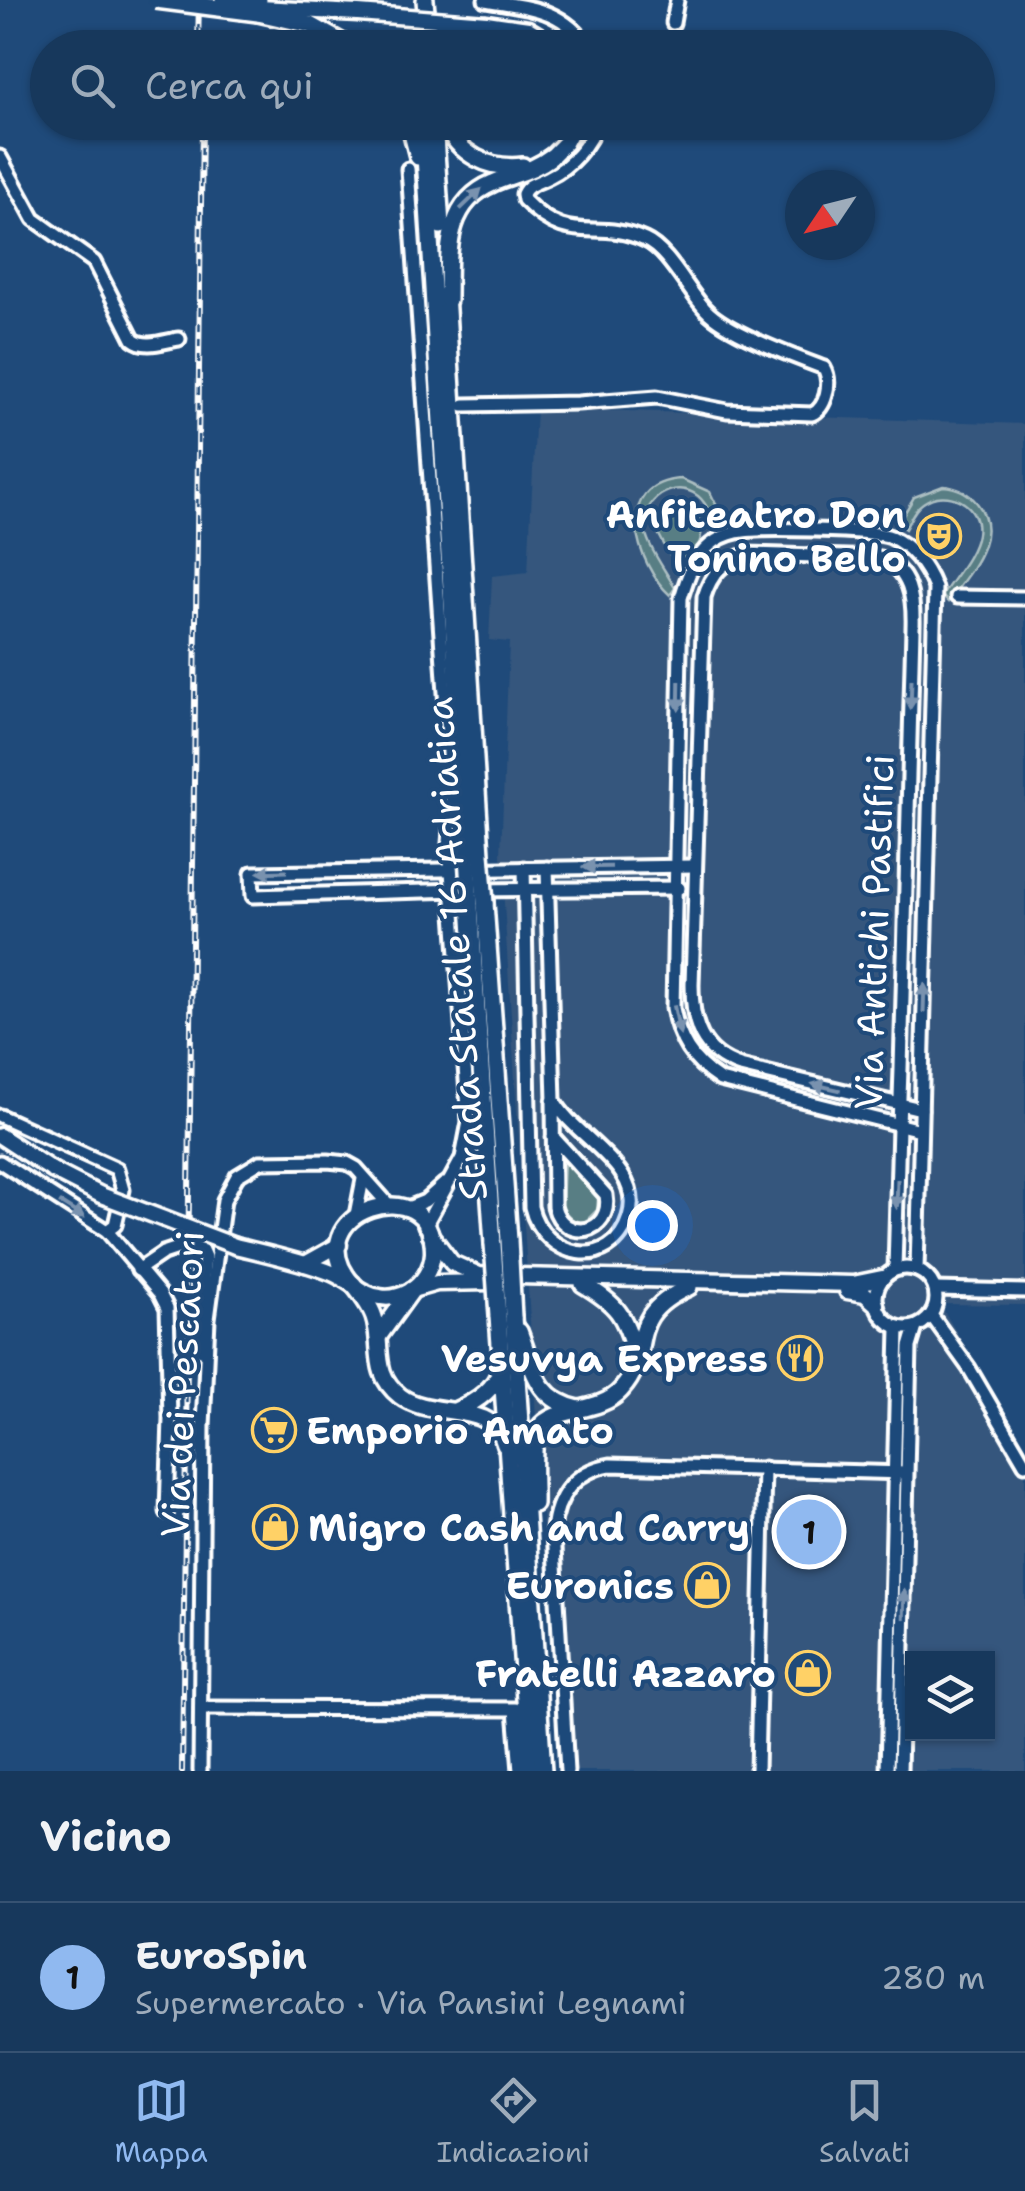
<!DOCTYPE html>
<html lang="it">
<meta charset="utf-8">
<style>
:root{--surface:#17385c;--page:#244365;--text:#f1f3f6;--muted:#9eacbb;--line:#365272;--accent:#90b9f0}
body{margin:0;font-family:"Shantell Sans",sans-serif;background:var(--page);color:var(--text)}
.controls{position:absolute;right:30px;bottom:30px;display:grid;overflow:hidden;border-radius:0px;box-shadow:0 2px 8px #0004}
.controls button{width:90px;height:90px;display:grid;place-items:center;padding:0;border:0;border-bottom:2px solid var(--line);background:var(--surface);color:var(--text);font:50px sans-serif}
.compass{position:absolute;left:785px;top:170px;width:90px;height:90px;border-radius:50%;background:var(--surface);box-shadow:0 2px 8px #0004;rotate:235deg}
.you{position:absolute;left:652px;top:1225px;width:35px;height:35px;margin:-25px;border:8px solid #fff;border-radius:50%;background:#1a73e8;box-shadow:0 0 0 15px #1a73e833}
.badge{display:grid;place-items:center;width:65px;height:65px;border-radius:50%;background:var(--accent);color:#111;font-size:32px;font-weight:700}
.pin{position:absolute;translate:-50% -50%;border:5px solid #fff;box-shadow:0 2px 10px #0006}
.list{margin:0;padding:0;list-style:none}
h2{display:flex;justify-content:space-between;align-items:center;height:130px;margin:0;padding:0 40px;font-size:42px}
h2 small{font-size:32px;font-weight:400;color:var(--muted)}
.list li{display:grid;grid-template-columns:65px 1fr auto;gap:30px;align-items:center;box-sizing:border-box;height:150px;padding:0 40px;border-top:2px solid var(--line)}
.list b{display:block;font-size:38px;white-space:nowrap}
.list p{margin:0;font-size:32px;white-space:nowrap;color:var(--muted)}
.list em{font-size:32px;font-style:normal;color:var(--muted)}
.icon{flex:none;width:55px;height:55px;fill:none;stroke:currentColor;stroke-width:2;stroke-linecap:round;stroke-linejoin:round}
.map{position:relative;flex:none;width:1025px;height:1771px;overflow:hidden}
.search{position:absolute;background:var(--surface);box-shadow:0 2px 8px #0004;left:30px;right:30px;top:30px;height:110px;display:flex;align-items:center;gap:25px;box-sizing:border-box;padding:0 35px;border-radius:55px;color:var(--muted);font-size:38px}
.sheet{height:280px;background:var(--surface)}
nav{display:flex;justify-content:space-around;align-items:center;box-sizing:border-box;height:140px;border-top:2px solid var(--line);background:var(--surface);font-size:28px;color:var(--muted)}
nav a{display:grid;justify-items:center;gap:5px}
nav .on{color:var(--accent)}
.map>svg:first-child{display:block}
.built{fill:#34567d;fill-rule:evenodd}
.green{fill:#587e84;stroke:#acbec2;stroke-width:2.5}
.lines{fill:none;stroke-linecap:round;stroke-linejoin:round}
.minor-casing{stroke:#fff;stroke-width:19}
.major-casing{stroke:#fff;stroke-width:21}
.highway-casing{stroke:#fff;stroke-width:22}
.minor{stroke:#1f4a7a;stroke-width:11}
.major{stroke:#1f4a7a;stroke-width:14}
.highway{stroke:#1f4a7a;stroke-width:15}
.rail-casing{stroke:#fff;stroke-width:6}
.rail{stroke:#1f4a7a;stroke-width:2.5;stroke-dasharray:8;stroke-linecap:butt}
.major-bridge-casing{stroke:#fff;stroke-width:21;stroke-linecap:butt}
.highway-bridge-casing{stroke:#fff;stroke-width:22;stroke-linecap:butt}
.major-bridge{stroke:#1f4a7a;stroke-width:14}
.highway-bridge{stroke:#1f4a7a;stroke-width:15}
.oneway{fill:#7992af}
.labels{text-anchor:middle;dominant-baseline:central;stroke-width:8;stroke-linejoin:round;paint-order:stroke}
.poi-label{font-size:38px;font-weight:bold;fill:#fff;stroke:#1f4a7a;text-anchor:end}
.street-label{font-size:38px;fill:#fff;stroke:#1f4a7a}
</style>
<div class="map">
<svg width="1025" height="1771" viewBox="0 0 1025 1771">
<rect width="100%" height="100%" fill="#1f4a7a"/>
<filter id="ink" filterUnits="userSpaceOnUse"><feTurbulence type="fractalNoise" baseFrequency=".01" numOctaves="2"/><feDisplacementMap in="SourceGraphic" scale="20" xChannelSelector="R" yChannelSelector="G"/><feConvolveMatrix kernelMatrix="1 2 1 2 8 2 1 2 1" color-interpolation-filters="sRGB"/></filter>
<g filter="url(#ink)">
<path class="built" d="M536,408L1025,424V1305L940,1304L1025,1451V1771H558L501,855L509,642L489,640L492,576L528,572ZM912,1658H988V1734H912Z"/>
<g class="green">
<path d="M681,479L710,492L723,519L715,523C710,514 707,503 698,496C674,477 640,501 645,530C649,549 666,571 675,588L670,595C636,564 611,483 681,479Z"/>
<path d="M943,486C958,487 968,492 977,503C1004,537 968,573 948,602L942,596C953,578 974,555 977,534C982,504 946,486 923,503C914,509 910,520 905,529L898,524L914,497Z"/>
<path d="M679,502C718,514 700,574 669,554L655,527L664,508Z"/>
<polygon points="564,1159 598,1199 597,1210 585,1222 574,1221 562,1209"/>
</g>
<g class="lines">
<defs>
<g id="minor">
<path d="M485,0C530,8 560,7 590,48"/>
<polyline points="673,23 677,0"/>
<path d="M0,157L34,219L94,262L133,339C145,349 164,341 179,339"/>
<polyline points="408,169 448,735 452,808 449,843 469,1122 462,1158 425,1226"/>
<path d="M464,405L578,403L657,397L727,411L812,414C826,408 832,382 824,368C795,357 726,332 706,310C688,291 668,250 645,240C595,217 571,249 524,200L523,194C528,183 538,183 549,177C570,167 590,145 597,122"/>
<polyline points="957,597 1025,598"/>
<path d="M524,868L531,1207C543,1259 612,1273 629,1217C645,1167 573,1137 554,1100L547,868"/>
<polyline points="459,890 253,896 252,873 694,866"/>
<polyline points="477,890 679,888"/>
<path d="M553,1101L554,1206C563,1244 613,1234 606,1195L553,1137"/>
<polyline points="0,1116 117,1169 123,1190 115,1225 107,1231 0,1162"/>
<polyline points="405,1209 425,1201 444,1184"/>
<polyline points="356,1215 363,1179"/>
<polyline points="107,1231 160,1294 167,1308 170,1418 167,1512"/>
<polyline points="193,1248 201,1248 205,1257 199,1322 201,1350"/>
<circle cx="906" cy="1298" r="30"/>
<path d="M895,1269L899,1126L901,1069L913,628C914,599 911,570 880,558L747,554C723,561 711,574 704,597L692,985C692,1024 701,1053 740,1066L900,1104L921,1109"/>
<polyline points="138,1270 163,1253 178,1248"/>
<path d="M917,1270L935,588C926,566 913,547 891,537C874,530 757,527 737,532C728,534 717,539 710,545C693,559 687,578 681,598L673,1008C679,1040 691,1061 720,1080L920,1130"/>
<polyline points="935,1289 1025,1291"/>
<polyline points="931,1315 969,1368 1025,1464"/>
<polyline points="201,1708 515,1709 520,1771"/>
<polyline points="200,1771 203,1426 208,1319 224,1200 237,1176 260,1162 328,1161 347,1163 356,1168 388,1204"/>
<path d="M567,1771L553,1531C556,1497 574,1471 610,1465L906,1473"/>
<polyline points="757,1771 764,1468"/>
<polyline points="887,1771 898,1328"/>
<polyline points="900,1771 910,1347 916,1327"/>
</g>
<g id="major">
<polyline points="259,8 358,13"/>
<polyline points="486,23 528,29 559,48"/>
<polyline points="551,157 565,143 576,122"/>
<polyline points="0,1136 52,1170"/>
<polyline points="430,1234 452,1263 479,1275 853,1284 882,1278"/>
<path d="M235,1246C268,1254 301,1261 332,1273C349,1280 362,1295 380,1297C390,1299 401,1296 410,1291C423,1283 432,1268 433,1253C435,1165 291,1213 353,1284"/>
<polyline points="305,1264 339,1245"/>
<polyline points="412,1290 437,1283 491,1282"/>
<polyline points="847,1291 865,1294 876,1304"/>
</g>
<g id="highway">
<polyline points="425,0 429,48"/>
<polyline points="258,13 311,25 352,48"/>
<polyline points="409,122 418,157"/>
<polyline points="423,122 467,855"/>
<polyline points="434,122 441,226"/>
<path d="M444,122C459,155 488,170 523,166"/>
<polyline points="446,294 481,854"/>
<path d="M448,300C449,255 443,204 493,183C513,174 533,171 551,157"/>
<polyline points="485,903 509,1240"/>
<polyline points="470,905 493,1244"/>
<path d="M353,1284C361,1294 370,1305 374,1317C384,1346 370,1372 400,1396C431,1420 494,1399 505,1445"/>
<path d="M583,1284C617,1304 625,1315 635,1353"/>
<polyline points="498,1316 530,1771"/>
<polyline points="513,1317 543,1771"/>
<path d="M519,1331C533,1368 536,1400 579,1409"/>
<polyline points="378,1337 412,1290"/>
<path d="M457,1410C476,1402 494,1390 501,1370"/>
<path d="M534,1504C535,1486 530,1441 539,1428C554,1406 600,1414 621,1390C656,1352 620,1318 689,1287"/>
</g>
</defs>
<use href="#minor" class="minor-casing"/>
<use href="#major" class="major-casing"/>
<use href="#highway" class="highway-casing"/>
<use href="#minor" class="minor"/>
<use href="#major" class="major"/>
<use href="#highway" class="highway"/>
<defs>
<g id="rail">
<polyline points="198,48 199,0"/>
<polyline points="182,1771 202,122"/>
</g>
</defs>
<use href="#rail" class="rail-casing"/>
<use href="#rail" class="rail"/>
<defs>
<g id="major-bridge">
<polyline points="358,13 486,23"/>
<polyline points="52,1170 101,1195 235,1246"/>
</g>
<g id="highway-bridge">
<polyline points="156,0 258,13"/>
<polyline points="223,0 259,0"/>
<polyline points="481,854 485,903"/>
<polyline points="467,855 470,905"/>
<polyline points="509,1240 513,1317"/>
<polyline points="493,1244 498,1316"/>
</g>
</defs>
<use href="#major-bridge" class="major-bridge-casing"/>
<use href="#highway-bridge" class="highway-bridge-casing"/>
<use href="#major-bridge" class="major-bridge"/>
<use href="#highway-bridge" class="highway-bridge"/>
</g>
<defs><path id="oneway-solid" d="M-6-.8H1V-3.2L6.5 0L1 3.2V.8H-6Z" transform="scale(2.5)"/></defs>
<g class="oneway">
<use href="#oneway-solid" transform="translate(471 199) rotate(-44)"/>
<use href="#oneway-solid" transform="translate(911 694) rotate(92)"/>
<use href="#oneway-solid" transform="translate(679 696) rotate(91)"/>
<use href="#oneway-solid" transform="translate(597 867) rotate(179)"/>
<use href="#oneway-solid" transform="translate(272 872) rotate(178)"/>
<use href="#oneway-solid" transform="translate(924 998) rotate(-88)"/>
<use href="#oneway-solid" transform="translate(677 1020) rotate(78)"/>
<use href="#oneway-solid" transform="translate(826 1087) rotate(-167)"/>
<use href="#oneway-solid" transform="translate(897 1194) rotate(92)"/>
<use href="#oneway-solid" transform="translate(72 1210) rotate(32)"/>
<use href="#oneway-solid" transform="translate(904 1604) rotate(-89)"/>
</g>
</g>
<defs>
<symbol id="theatre-ring" viewBox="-11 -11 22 22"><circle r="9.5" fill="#1f4a7a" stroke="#ffd166" stroke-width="1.5"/><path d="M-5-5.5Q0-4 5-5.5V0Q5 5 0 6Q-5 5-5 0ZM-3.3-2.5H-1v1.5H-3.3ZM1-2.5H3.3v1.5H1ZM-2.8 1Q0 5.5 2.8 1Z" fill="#ffd166"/></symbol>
<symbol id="restaurant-ring" viewBox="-11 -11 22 22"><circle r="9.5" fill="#1f4a7a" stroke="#ffd166" stroke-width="1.5"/><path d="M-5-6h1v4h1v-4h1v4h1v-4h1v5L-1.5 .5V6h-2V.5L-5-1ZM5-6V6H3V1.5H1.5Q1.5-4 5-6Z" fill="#ffd166"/></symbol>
<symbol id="supermarket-ring" viewBox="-11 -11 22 22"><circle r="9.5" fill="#1f4a7a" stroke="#ffd166" stroke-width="1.5"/><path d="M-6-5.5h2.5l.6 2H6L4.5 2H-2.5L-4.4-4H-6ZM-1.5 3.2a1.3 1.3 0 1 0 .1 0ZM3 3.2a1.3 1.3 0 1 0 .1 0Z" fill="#ffd166"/></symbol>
<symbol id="shop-ring" viewBox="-11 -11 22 22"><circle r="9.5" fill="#1f4a7a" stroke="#ffd166" stroke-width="1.5"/><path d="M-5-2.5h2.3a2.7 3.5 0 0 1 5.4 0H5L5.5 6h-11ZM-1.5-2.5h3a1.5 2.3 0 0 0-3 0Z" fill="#ffd166"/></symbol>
</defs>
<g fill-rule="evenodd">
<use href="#theatre-ring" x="914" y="511" width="50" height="50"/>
<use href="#restaurant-ring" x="775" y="1333" width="50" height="50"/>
<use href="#supermarket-ring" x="249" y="1405" width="50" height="50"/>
<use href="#shop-ring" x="250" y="1502" width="50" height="50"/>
<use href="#shop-ring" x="682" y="1560" width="50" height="50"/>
<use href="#shop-ring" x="783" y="1648" width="50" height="50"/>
</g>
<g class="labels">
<g class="poi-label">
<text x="906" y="514">Anfiteatro Don<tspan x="906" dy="44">Tonino Bello</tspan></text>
<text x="768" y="1358">Vesuvya Express</text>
<text x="306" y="1430" text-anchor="start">Emporio Amato</text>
<text x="308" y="1527" text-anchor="start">Migro Cash and Carry</text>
<text x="674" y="1585">Euronics</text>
<text x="776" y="1673">Fratelli Azzaro</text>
</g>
<g class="street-label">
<text transform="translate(874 932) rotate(-88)">Via Antichi Pastifici</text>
<text transform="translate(456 949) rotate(-94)">Strada Statale 16 Adriatica</text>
<text transform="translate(182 1384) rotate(-87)">Via dei Pescatori</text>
</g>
</g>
</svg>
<div class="controls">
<button><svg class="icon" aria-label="layers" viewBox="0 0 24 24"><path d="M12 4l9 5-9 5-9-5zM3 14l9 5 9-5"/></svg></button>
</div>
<svg class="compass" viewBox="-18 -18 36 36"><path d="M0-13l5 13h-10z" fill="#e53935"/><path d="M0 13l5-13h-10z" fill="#9eacbb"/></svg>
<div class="you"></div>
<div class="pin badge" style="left:809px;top:1532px">1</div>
<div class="search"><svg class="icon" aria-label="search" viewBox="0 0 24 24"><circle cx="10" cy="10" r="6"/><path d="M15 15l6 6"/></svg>Cerca qui</div>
</div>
<section class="sheet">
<h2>Vicino<small></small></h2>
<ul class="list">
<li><span class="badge">1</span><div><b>EuroSpin</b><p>Supermercato · Via Pansini Legnami</p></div><em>280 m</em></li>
</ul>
</section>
<nav>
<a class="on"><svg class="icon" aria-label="map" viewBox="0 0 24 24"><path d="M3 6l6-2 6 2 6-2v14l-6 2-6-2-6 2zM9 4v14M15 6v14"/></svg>Mappa</a>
<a><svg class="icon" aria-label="directions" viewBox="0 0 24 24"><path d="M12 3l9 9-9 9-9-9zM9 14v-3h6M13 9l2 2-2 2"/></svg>Indicazioni</a>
<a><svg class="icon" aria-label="saved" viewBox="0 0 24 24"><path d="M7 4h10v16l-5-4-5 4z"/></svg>Salvati</a>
</nav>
